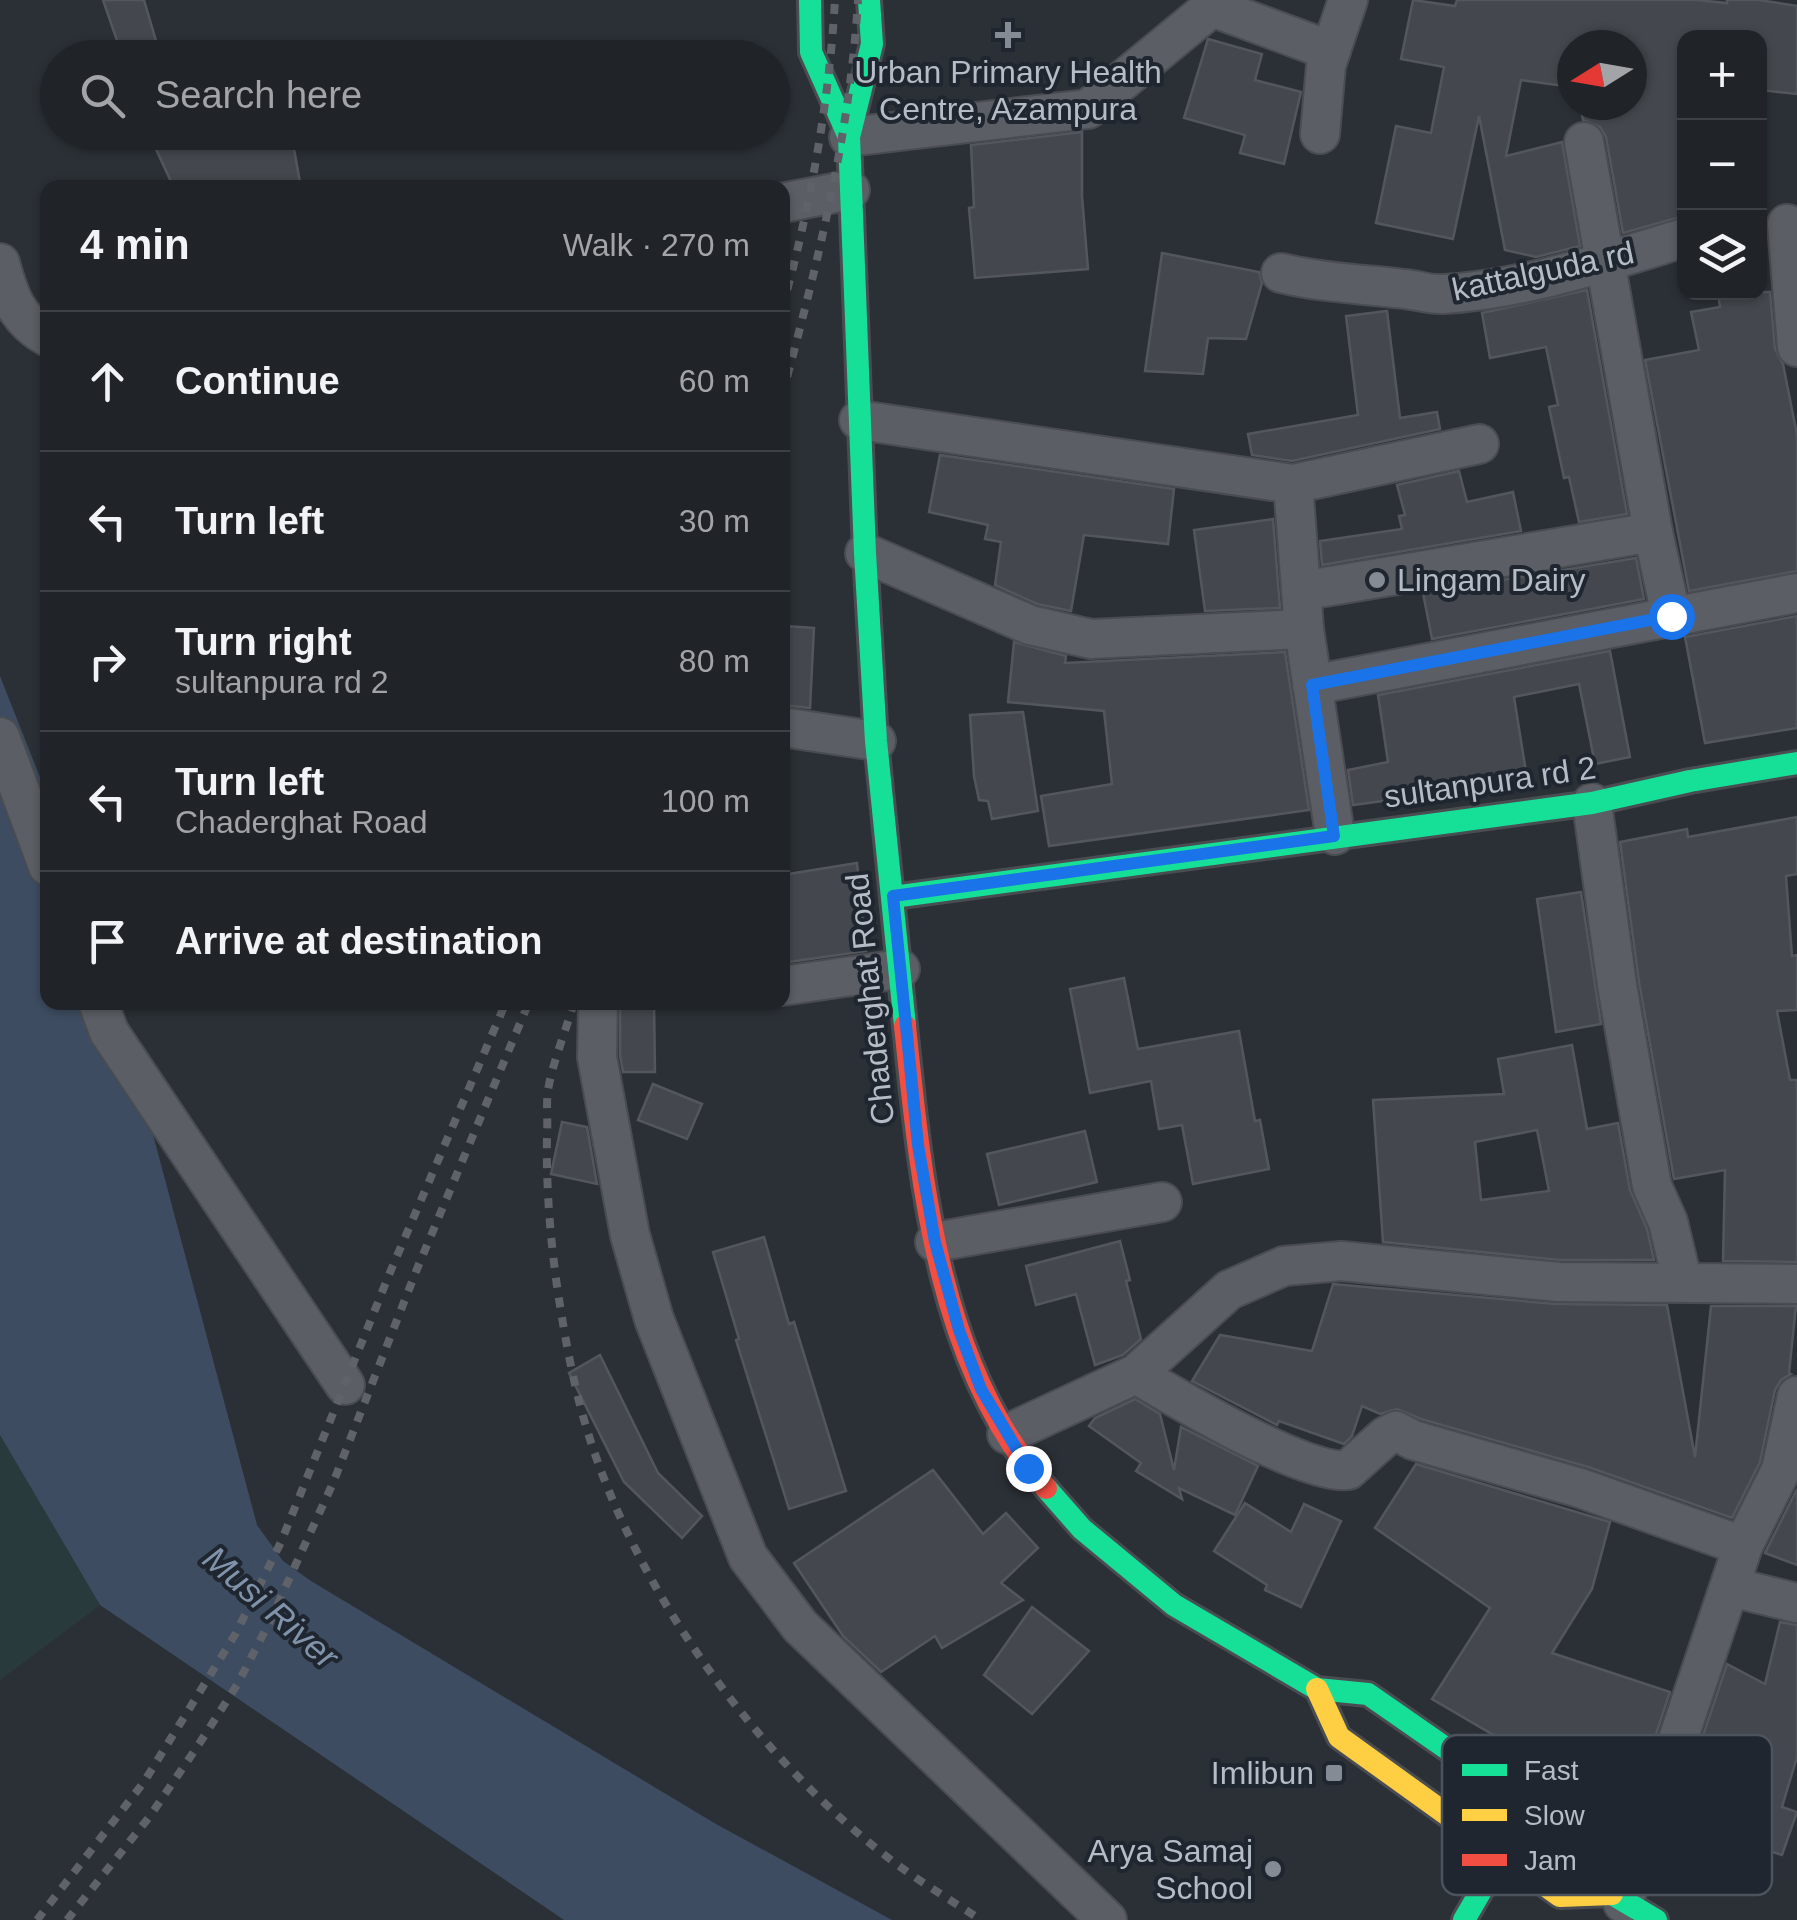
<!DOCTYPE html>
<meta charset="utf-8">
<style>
:root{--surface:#202428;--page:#2d3034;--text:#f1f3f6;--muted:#a2a4a8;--line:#3d4145}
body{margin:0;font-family:Helvetica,sans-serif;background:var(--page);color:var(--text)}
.controls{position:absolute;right:30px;top:30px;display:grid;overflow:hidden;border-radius:20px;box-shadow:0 2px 8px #0004}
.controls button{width:90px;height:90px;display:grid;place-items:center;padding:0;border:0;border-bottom:2px solid var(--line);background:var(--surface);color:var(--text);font:50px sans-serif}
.compass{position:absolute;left:1557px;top:30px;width:90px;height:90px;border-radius:50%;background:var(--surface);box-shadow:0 2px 8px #0004;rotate:259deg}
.stop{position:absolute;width:30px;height:30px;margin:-22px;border:8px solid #1a73e8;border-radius:50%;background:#fff}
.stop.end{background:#1a73e8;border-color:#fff;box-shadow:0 2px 10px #0008}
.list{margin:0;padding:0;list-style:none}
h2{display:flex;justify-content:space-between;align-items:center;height:130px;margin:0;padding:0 40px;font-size:42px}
h2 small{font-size:32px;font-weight:400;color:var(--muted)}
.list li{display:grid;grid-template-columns:65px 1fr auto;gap:30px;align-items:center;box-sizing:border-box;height:140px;padding:0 40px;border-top:2px solid var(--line)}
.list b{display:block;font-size:38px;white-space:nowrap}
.list p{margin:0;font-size:32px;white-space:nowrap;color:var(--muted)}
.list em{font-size:32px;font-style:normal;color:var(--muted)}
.icon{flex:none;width:55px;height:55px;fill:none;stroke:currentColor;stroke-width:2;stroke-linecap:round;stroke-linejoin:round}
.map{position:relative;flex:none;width:1797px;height:1920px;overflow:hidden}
.search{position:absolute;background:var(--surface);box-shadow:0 2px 8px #0004;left:40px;top:40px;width:750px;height:110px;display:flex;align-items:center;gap:25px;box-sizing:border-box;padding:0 35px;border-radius:55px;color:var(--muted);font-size:38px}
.panel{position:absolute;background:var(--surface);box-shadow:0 2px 8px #0004;left:40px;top:180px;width:750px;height:830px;border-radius:20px}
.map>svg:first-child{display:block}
.green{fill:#293a3c}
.water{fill:#3d4c60}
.building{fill:#44484e;stroke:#53575d;stroke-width:2.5;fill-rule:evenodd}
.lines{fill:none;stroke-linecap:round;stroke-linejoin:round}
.street-casing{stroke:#494c51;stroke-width:42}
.fast-casing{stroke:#494c51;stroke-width:28}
.slow-casing{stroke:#494c51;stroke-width:28}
.jam-casing{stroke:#494c51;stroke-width:28}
.street{stroke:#5b5e64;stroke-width:38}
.fast{stroke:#16e098;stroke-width:22}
.slow{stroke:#ffcf43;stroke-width:22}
.jam{stroke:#f24e42;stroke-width:22}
.rail{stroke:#5f6268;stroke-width:8;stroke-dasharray:10 10;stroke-linecap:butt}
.route{stroke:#1a73e8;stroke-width:12}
.poi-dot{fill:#858b94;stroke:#1f2630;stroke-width:4}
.labels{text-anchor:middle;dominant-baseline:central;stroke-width:8;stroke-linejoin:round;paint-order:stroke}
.poi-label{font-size:32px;fill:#b5bcc6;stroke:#1f2630;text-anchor:end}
.street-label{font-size:32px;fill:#b5bcc6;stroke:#1f2630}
.water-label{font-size:35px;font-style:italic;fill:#8093aa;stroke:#1f2630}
.key{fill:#1f2630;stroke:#4c535d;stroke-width:2.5}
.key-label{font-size:28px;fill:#b5bcc6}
</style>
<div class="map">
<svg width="1797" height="1920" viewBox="0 0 1797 1920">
<rect width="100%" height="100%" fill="#2b3036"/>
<polygon class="green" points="0,1435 100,1605 0,1680"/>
<polygon class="water" points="0,676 47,795 48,1002 118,1003 257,1525 283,1561 311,1581 716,1824 892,1920 564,1920 100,1605 0,1435"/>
<g class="building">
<polygon points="103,0 144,0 161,58 123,58"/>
<polygon points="1413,0 1455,6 1457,0 1696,0 1727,3 1727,0 1759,0 1797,6 1797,94 1760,90 1760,38 1684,38 1684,216 1623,233 1606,137 1600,127 1583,120 1580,105 1632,105 1632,45 1572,45 1572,87 1521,80 1506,156 1562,142 1580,246 1536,257 1505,250 1479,116 1453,239 1376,223 1396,126 1431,133 1444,67 1401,59"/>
<polygon points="1208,39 1262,54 1255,80 1301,92 1284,164 1240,153 1245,135 1184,118"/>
<polygon points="148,132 291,132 301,188 174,188"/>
<polygon points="1082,132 1082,196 1088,269 975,278 969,208 974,207 971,145"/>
<polygon points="1162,253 1259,272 1262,283 1246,339 1208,338 1203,374 1145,371"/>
<polygon points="1587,290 1627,514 1579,522 1569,477 1564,478 1549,407 1558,405 1546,347 1490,358 1482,313"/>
<polygon points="1718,292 1770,292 1775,349 1783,364 1797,435 1797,571 1689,591 1645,360 1699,350 1691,312 1720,307"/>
<polygon points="1387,311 1400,418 1437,412 1440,429 1292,461 1252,455 1248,434 1358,415 1346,316"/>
<polygon points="940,455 1174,489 1168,544 1084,535 1071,611 1037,604 995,585 1001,542 985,539 988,525 929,512"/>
<polygon points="1459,471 1467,502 1513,492 1521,531 1322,565 1320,541 1402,529 1399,516 1405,515 1397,485"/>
<polygon points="1273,519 1280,608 1205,611 1194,530"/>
<polygon points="1636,558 1644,599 1432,639 1423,593"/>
<polygon points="1797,616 1797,728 1705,743 1685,637"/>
<polygon points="785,626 814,628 810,708 782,705"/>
<polygon points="1014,642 1066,656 1065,663 1285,652 1309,810 1049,846 1041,796 1112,784 1104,711 1008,702"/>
<polygon points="1610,651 1630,757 1595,764 1579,684 1514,697 1526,772 1470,782 1472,789 1353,805 1348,770 1388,762 1378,695"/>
<polygon points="1023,712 1038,811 992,819 988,801 979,800 974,776 970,715"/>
<polygon points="1797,817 1797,874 1786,876 1792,956 1797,955 1797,1010 1777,1011 1790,1080 1797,1080 1797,1262 1723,1261 1725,1170 1674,1179 1639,982 1620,842 1687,829 1688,837"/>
<polygon points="857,863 866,951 782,963 782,875"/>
<polygon points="1581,892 1601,1024 1556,1032 1537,899"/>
<polygon points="1124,978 1138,1049 1239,1031 1255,1121 1260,1120 1269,1169 1193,1184 1182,1125 1159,1129 1151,1081 1090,1093 1070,989"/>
<polygon points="620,1002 654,1002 655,1072 623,1072 620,1055"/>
<path d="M1572,1045L1587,1129L1618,1123L1630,1190L1647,1229L1654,1260H1559L1383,1242L1373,1100L1504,1094L1498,1059ZM1537,1130L1549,1191L1481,1200L1475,1142Z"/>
<polygon points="653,1084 702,1104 687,1139 638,1120"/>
<polygon points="562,1122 587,1127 597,1184 551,1174"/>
<polygon points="1085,1131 1097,1182 999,1205 987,1154"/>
<polygon points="764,1237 789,1324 794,1322 846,1491 789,1509 736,1340 739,1339 713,1252"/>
<polygon points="1120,1241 1130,1280 1126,1281 1141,1339 1123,1355 1095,1365 1076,1294 1036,1305 1026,1266"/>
<polygon points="1333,1284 1556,1304 1667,1305 1695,1457 1711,1306 1796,1306 1789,1373 1791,1374 1781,1380 1775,1390 1760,1462 1732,1518 1588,1467 1421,1419 1397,1409 1380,1414 1362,1406 1352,1436 1344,1444 1279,1421 1277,1425 1192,1381 1220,1335 1312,1351"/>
<polygon points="600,1355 658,1473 702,1516 682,1538 624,1482 569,1373"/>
<polygon points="1135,1399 1160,1414 1174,1470 1181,1427 1258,1466 1235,1515 1179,1488 1182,1499 1136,1471 1141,1463 1089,1426 1095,1418"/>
<polygon points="1416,1464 1610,1522 1592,1589 1552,1653 1670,1692 1629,1816 1559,1779 1562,1775 1432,1699 1490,1608 1375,1528"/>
<polygon points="933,1470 983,1534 1006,1513 1038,1548 1001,1583 1023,1600 942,1648 935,1636 881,1672 843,1636 794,1563"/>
<polygon points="1797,1489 1797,1565 1765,1553"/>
<polygon points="1245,1503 1291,1532 1304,1504 1341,1521 1301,1607 1265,1590 1267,1585 1214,1551"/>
<polygon points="1032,1607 1089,1651 1032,1714 984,1675"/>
<polygon points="1780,1622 1797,1625 1797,1757 1782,1807 1797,1812 1782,1855 1722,1835 1714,1857 1668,1840 1727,1664 1765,1684"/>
</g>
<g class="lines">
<defs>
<g id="street">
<polyline points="1212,7 1331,51"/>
<polyline points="1320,134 1326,65 1348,0"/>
<polyline points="849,137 1088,109 1212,7 1216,0"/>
<polyline points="1584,142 1653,532 1671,615"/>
<polyline points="782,203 850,190"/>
<polyline points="1787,224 1797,347"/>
<path d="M0,263C9,296 16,319 48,337"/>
<path d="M1281,273C1323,283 1362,284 1404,289C1417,290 1430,295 1443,294C1524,290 1607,261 1684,238"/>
<polyline points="859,420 1293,484 1479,444"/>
<polyline points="1293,484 1304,629 1335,835"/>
<polyline points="865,553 1030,625 1091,639 1304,629"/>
<polyline points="1301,591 1653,532"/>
<polyline points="1312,685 1797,593"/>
<polyline points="782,727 876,741"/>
<polyline points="0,737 48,866"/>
<polyline points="1592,803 1617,985 1652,1186 1668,1222 1682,1280"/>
<polyline points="782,986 900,969"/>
<polyline points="98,1002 109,1032 345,1385"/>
<polyline points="598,1002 597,1057 630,1235 654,1319 748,1557 800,1626 1107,1920"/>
<polyline points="935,1242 1162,1202"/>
<path d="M1136,1374C1176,1398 1306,1476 1348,1470L1386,1436L1396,1431L1413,1440L1580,1488L1743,1546"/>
<polyline points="1007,1434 1136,1374 1229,1290 1284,1266 1341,1261 1558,1282 1797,1284"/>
<polyline points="1731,1587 1797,1603"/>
<polyline points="1623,1903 1743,1546 1781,1470 1797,1396"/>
</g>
<g id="fast">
<polyline points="810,0 811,52 849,137"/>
<polyline points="869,0 872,44 849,137 865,553 876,741 905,1026"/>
<polyline points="893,897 1592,803 1690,781 1797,763"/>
<polyline points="1046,1488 1082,1529 1174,1605 1317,1689 1368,1694 1594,1851 1612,1894 1656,1920"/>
<polyline points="1464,1920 1503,1853"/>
</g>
<polyline id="slow" points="1317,1689 1339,1737 1560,1896 1612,1894"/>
<path id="jam" d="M905,1026C921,1181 938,1367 1046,1488"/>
</defs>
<use href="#street" class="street-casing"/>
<use href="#fast" class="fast-casing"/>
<use href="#slow" class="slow-casing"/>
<use href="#jam" class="jam-casing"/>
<use href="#street" class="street"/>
<use href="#fast" class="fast"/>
<use href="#slow" class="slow"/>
<use href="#jam" class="jam"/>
<g class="rail">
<path d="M782,309C810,209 829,104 835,0"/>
<path d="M782,396C817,266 850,135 858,0"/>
<path d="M574,1002C566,1031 553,1061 548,1090C546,1104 548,1121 547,1135C546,1186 550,1236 557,1286C563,1326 570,1366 580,1405C626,1580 754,1758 899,1866C925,1885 954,1902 981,1920"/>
<polyline points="37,1920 144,1782 236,1633 281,1542 391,1270 506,1002"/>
<polyline points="67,1920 150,1816 199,1744 237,1685 269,1623 333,1483 417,1269 529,1002"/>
</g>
</g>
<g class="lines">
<polyline class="route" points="1028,1468 981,1389 959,1330 935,1242 918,1145 893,896 1334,836 1312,685 1671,616"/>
</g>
<g class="poi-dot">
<path d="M1003 20h10v10h10v10h-10v10h-10v-10h-10v-10h10z"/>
<circle cx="1377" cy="580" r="10"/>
<rect x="1324" y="1763" width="20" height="20" rx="5"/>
<circle cx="1273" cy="1869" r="10"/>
</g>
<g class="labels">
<g class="poi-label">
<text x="1008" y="72" text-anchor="middle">Urban Primary Health<tspan x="1008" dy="37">Centre, Azampura</tspan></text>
<text x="1397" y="580" text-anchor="start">Lingam Dairy</text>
<text x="1314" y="1773">Imlibun</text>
<text x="1253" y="1851">Arya Samaj<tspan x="1253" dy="37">School</tspan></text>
</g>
<g class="street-label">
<text transform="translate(1543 271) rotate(-12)">kattalguda rd</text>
<text transform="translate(1490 782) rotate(-8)">sultanpura rd 2</text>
<text transform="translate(870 999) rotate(-96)">Chaderghat Road</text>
</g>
<g class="water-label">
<text transform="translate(271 1607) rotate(41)">Musi River</text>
</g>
</g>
<rect x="1442" y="1735" width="330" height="160" rx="15" class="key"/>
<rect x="1462" y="1764" width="45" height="12" fill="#16e098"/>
<rect x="1462" y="1809" width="45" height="12" fill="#ffcf43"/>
<rect x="1462" y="1854" width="45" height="12" fill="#f24e42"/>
<g class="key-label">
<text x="1524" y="1780">Fast</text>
<text x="1524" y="1825">Slow</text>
<text x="1524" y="1870">Jam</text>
</g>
</svg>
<div class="controls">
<button>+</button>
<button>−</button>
<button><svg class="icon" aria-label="layers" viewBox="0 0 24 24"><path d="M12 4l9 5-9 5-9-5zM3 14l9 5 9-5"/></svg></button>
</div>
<svg class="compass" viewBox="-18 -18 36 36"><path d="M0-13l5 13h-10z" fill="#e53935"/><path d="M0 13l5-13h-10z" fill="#a2a4a8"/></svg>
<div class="stop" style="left:1671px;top:616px"></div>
<div class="stop end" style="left:1028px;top:1468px"></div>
<div class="search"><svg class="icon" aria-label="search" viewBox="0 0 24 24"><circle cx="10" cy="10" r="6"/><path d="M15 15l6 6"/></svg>Search here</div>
<section class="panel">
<h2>4 min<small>Walk · 270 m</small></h2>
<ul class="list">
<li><svg class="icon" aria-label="ahead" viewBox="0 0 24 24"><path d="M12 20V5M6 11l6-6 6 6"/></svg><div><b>Continue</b></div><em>60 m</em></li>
<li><svg class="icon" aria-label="left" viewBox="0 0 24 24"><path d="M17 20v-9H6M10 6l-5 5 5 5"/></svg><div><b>Turn left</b></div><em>30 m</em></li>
<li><svg class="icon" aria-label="right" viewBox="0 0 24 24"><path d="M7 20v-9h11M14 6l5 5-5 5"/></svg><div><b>Turn right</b><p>sultanpura rd 2</p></div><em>80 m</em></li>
<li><svg class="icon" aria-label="left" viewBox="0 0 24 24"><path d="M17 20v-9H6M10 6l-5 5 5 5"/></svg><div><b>Turn left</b><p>Chaderghat Road</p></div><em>100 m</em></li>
<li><svg class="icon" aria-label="arrive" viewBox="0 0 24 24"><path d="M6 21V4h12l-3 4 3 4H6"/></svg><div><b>Arrive at destination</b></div></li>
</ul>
</section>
</div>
